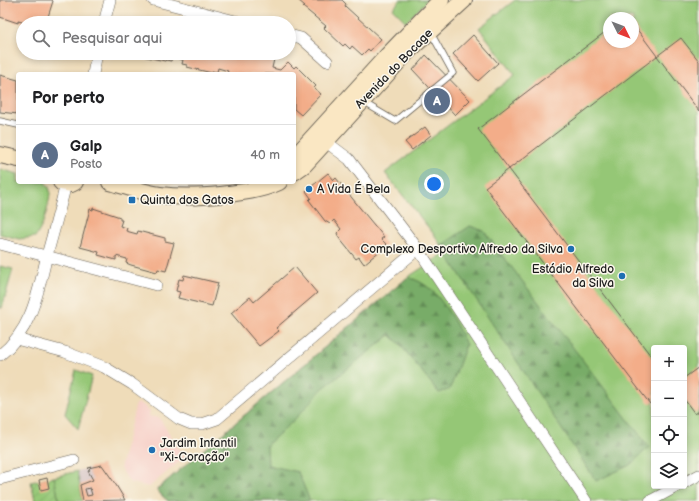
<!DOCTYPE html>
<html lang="pt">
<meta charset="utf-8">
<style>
:root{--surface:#fff;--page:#f2f2f2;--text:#202124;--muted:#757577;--line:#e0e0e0;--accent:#b45309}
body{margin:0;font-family:"Balsamiq Sans",sans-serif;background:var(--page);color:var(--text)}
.controls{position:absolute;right:12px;bottom:12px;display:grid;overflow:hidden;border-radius:4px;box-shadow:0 2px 6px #0003}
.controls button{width:36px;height:36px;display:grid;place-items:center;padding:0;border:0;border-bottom:1px solid var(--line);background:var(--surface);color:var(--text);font:20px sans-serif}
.compass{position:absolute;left:603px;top:12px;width:36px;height:36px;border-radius:50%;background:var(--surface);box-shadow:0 2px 6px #0003;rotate:132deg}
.you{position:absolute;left:434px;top:184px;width:14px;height:14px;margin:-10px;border:3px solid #fff;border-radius:50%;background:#1a73e8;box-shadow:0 0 0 6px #1a73e833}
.badge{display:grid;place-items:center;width:26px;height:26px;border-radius:50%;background:var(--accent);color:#fff;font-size:13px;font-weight:700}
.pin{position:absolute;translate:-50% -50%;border:2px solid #fff;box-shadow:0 1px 4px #0006}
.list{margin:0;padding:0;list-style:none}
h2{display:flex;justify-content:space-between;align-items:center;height:52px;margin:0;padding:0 16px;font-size:17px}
h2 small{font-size:13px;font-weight:400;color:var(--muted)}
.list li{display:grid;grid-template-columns:26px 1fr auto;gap:12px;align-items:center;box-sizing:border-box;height:60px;padding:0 16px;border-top:1px solid var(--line)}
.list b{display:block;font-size:15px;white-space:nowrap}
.list p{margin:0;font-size:13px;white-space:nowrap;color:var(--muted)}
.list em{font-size:13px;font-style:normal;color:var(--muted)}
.icon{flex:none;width:22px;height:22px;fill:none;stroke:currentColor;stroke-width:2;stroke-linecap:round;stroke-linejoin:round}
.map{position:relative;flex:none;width:699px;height:501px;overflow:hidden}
.search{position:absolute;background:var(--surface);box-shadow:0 2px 6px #0003;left:16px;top:16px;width:280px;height:44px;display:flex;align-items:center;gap:10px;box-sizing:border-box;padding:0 14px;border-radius:22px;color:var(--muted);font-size:15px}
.panel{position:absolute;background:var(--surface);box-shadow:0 2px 6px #0003;left:16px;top:72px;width:280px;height:112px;border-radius:4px}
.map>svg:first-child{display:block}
.built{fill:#f7d1c9}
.industrial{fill:#d2bfc1}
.grass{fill:#95c776;stroke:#587249;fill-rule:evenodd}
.forest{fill:url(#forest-firs);stroke:#4a6442}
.garden{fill:url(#garden-furrows);stroke:#587249}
.building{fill:#f3ad89;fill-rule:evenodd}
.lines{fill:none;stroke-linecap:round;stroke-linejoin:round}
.service-casing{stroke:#665f53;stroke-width:7}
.minor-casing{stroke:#665f53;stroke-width:12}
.secondary-casing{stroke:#665f53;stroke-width:18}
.service{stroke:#fff;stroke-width:5.5}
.minor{stroke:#fff;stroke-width:11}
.secondary{stroke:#fae7c3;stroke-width:16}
.poi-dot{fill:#1f6fb2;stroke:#fbf7ec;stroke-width:1.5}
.labels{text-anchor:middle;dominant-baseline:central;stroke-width:3;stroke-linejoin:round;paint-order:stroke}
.street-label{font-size:12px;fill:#1c1c1c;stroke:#fbf7ec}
.poi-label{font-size:12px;fill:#1c1c1c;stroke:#fbf7ec;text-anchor:start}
</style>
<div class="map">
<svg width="699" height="501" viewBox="0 0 699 501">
<defs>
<pattern id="forest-firs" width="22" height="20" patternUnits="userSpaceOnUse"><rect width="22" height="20" fill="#78ac67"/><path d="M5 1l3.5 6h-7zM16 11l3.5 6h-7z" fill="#628b54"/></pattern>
<pattern id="garden-furrows" width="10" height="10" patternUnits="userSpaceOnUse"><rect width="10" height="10" fill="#95c776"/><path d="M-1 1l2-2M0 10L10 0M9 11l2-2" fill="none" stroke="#80aa66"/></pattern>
</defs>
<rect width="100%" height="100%" fill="#fbf7ec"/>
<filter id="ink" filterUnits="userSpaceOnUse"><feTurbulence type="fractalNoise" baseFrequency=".025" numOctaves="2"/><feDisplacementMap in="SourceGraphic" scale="8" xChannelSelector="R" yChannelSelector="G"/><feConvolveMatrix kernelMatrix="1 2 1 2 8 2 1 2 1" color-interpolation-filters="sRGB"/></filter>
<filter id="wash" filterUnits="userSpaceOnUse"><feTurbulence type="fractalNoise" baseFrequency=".012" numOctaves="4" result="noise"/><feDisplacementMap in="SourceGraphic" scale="16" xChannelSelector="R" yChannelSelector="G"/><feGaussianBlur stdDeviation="0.9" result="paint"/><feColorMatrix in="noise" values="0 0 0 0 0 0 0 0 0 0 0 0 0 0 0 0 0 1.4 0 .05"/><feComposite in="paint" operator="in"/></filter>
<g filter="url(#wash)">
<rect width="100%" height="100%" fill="#efdcb9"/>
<polygon class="built" points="136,403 143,405 150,412 149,416 159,418 185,457 149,487 129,482 122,470 120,469"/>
<polygon class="industrial" points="102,465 116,485 125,500 83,501 77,471"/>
<g class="grass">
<polygon points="400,0 428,0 406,22 393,9"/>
<path d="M515,0H699V501H168L156,490L408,277L445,253L436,237L385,173L515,75L479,28ZM609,18H633V42H609ZM654,348H684V486H654Z"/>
<path d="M0,169L18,174V182H45C47,185 49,187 50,190C51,200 42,231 35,237L19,239L0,234Z"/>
<polygon points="0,266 13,269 2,308 0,308"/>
<polygon points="76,370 92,376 78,429 65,414"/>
<polygon points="77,471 83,501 59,501 54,477"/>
</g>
<g class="forest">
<polygon points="470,226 484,231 649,447 630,465 596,481 441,246"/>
<path d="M408,277C413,279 420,281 425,285C442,296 458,327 466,345L450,389L439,393L399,343L390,335L322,389L297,417L267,445L268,465L298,472L310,501H168L156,490Z"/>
</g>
<polygon class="garden" points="54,477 59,501 35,501 31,482"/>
<g id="blocks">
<g class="building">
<polygon points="0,0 52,0 53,1 46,23 26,23 18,21 18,23 0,17"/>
<polygon points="298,0 342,0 346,4 345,6 381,39 370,51 368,49 362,55 352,46 350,49 345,44 343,46 324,28 326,26 303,7 305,6"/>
<polygon points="633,24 657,56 509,169 478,129 609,29 609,42 633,42"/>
<polygon points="473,35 498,63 478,81 453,54"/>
<polygon points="681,38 699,61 699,111 657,56"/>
<polygon points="266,53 275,55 272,68 280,70 288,62 294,68 296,66 316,86 314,88 321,94 301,115 294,109 294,74 227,74 228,71 218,68 217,72 212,71 212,73 187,67 187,65 182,64 183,60 172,57 171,61 166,60 165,61 133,54"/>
<polygon points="426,55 470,100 455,115 413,70"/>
<polygon points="0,75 18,80 18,114 0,112"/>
<polygon points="425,127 431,135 412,150 405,142"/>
<polygon points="509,169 654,360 654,401 650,404 485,187"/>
<polygon points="328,173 334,180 336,178 360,208 384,237 381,239 387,245 364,264 359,257 356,259 339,238 337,233 341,229 334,220 330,224 325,221 309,200 311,198 306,191"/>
<polygon points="93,208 120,217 120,220 122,220 120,226 127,228 126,231 137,234 138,231 165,238 165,241 174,243 166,271 158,269 157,272 131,265 126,263 127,259 116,256 116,260 98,255 99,252 80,247 90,209 93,210"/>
<polygon points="295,267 317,293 276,328 279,331 259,346 231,313 250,297 254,302"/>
<polygon points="184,275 218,283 212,306 178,298 180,292 176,291 179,279 183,280"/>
<polygon points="699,367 699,411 695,414 684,399 684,378"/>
<path d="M102,465L116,485L125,500L83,501L80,485L93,480L88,471L90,470L88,468ZM90,488L92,495L87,496L85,489Z"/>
<polygon points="47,478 49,488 41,490 39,480"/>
</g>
</g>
</g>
<g filter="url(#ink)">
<use href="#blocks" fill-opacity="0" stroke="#665f53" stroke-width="1"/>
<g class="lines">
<defs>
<g id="service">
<polyline points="363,102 395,121 453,73 431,33"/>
<polyline points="0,121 18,125"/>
</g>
<g id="minor">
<polyline points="153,0 243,23"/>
<polyline points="104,23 110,0"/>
<polyline points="289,35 301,38 327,61"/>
<polyline points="93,74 97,53"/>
<polyline points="321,138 349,159 418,249 586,501"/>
<polyline points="0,244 156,285"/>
<polyline points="16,339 65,352 104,367 132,384 179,419 191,424 202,424 217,419 418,249"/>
<path d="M0,355C32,330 38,292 47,255C54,231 60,207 66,184"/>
<polyline points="0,479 74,460"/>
<polyline points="684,483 699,475"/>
<polyline points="650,501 678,486"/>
</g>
<g id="secondary">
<polyline points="0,155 18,159"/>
<polyline points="294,158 387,56 441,0"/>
<polyline points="294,172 304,165 408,51 464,0"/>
<polyline points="61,182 71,184 75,182"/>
<path d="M110,182C126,186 143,193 160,195C190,199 252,195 279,182"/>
</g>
</defs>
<use href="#service" class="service-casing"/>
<use href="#minor" class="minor-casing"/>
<use href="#secondary" class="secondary-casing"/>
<use href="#service" class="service"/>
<use href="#minor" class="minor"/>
<use href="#secondary" class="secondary"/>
</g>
</g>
<g class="poi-dot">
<circle cx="309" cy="189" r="4"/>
<rect x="128" y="196" width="8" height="8" rx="2"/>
<circle cx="571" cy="249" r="4"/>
<circle cx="622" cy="276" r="4"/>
<circle cx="152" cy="450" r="4"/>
</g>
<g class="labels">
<g class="street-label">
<text transform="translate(394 69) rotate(-46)">Avenida do Bocage</text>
</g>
<g class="poi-label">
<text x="317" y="189">A Vida É Bela</text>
<text x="140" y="200">Quinta dos Gatos</text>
<text x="563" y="249" text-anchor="end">Complexo Desportivo Alfredo da Silva</text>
<text x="614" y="269" text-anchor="end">Estádio Alfredo<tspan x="614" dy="14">da Silva</tspan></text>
<text x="160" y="443">Jardim Infantil<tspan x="160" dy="14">"Xi-Coração"</tspan></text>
</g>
</g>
</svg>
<div class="controls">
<button>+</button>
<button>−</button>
<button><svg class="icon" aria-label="locate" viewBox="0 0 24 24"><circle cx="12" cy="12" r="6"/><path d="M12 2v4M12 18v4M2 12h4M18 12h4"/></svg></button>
<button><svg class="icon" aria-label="layers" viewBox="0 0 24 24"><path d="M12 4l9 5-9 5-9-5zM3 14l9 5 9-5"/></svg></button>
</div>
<svg class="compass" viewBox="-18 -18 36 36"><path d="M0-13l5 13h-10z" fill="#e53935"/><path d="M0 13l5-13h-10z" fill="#757577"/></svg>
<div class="you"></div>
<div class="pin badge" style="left:437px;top:101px;background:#5c6f8a">A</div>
<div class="search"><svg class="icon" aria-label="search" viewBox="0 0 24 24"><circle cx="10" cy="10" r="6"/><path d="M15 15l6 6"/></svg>Pesquisar aqui</div>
<section class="panel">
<h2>Por perto<small></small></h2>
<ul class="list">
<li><span class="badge" style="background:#5c6f8a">A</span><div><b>Galp</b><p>Posto</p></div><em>40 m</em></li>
</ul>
</section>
</div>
